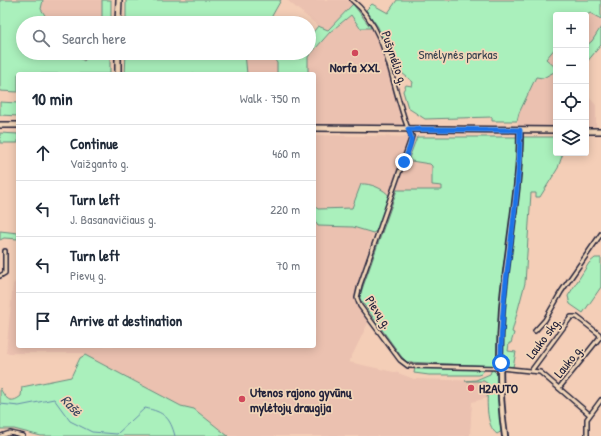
<!DOCTYPE html>
<meta charset="utf-8">
<style>
:root{--surface:#fff;--page:#f6f6f7;--text:#1f2937;--muted:#747a83;--line:#e0e1e3}
body{margin:0;font-family:"Patrick Hand",sans-serif;background:var(--page);color:var(--text)}
.controls{position:absolute;right:12px;top:12px;display:grid;overflow:hidden;border-radius:4px;box-shadow:0 2px 10px #0003}
.controls button{width:36px;height:36px;display:grid;place-items:center;padding:0;border:0;border-bottom:1px solid var(--line);background:var(--surface);color:var(--text);font:20px sans-serif}
.stop{position:absolute;width:12px;height:12px;margin:-9px;border:3px solid #1a73e8;border-radius:50%;background:#fff}
.stop.end{background:#1a73e8;border-color:#fff;box-shadow:0 1px 4px #0008}
.list{margin:0;padding:0;list-style:none}
h2{display:flex;justify-content:space-between;align-items:center;height:52px;margin:0;padding:0 16px;font-size:17px}
h2 small{font-size:13px;font-weight:400;color:var(--muted)}
.list li{display:grid;grid-template-columns:26px 1fr auto;gap:12px;align-items:center;box-sizing:border-box;height:56px;padding:0 16px;border-top:1px solid var(--line)}
.list b{display:block;font-size:15px;white-space:nowrap}
.list p{margin:0;font-size:13px;white-space:nowrap;color:var(--muted)}
.list em{font-size:13px;font-style:normal;color:var(--muted)}
.icon{flex:none;width:22px;height:22px;fill:none;stroke:currentColor;stroke-width:2;stroke-linecap:round;stroke-linejoin:round}
.map{position:relative;flex:none;width:601px;height:436px;overflow:hidden}
.search{position:absolute;background:var(--surface);box-shadow:0 2px 10px #0003;left:16px;top:16px;width:300px;height:44px;display:flex;align-items:center;gap:10px;box-sizing:border-box;padding:0 14px;border-radius:22px;color:var(--muted);font-size:15px}
.panel{position:absolute;background:var(--surface);box-shadow:0 2px 10px #0003;left:16px;top:72px;width:300px;height:276px;border-radius:4px}
.map>svg:first-child{display:block}
.built{fill:#ebc1b0}
.green{fill:#aaf0bc;stroke:#66897c}
.lines{fill:none;stroke-linecap:round;stroke-linejoin:round}
.stream{stroke:#638aa8;stroke-width:1}
.minor-casing{stroke:#22223b;stroke-width:6}
.secondary-casing{stroke:#22223b;stroke-width:8}
.primary-casing{stroke:#22223b;stroke-width:8}
.trunk-casing{stroke:#22223b;stroke-width:8}
.minor{stroke:#f2d5b8;stroke-width:3}
.secondary{stroke:#f2d5b8;stroke-width:4.5}
.primary{stroke:#f2d5b8;stroke-width:5}
.trunk{stroke:#f2d5b8;stroke-width:5}
.route{stroke:#1a73e8;stroke-width:5}
.poi-dot{fill:#d1495b;stroke:#f2d5b8;stroke-width:1.5}
.labels{text-anchor:middle;dominant-baseline:central;stroke-width:3.5;stroke-linejoin:round;paint-order:stroke}
.park-label{font-size:13px;fill:#36414e;stroke:#f2d5b8}
.street-label{font-size:13px;fill:#22223b;stroke:#f2d5b8}
.poi-label{font-size:13px;font-weight:bold;fill:#22223b;stroke:#f2d5b8;text-anchor:start}
.water-label{font-size:14px;font-style:italic;fill:#38455f;stroke:#f2d5b8}
</style>
<div class="map">
<svg width="601" height="436" viewBox="0 0 601 436">
<rect width="100%" height="100%" fill="#f4ceb7"/>
<filter id="ink" filterUnits="userSpaceOnUse"><feTurbulence type="fractalNoise" baseFrequency=".025" numOctaves="2"/><feDisplacementMap in="SourceGraphic" scale="8" xChannelSelector="R" yChannelSelector="G"/><feConvolveMatrix kernelMatrix="1 2 1 2 8 2 1 2 1" color-interpolation-filters="sRGB"/></filter>
<g filter="url(#ink)">
<g class="built">
<polygon points="43,0 102,0 102,18 111,18 110,23 47,23 46,17 41,9"/>
<polygon points="287,0 356,0 357,1 328,30 318,26"/>
<polygon points="590,13 601,19 601,27 592,41 586,46 586,16"/>
<polygon points="351,15 360,28 371,28 382,48 402,119 400,126 314,126 314,74 308,74 308,57 330,32"/>
<polygon points="556,47 556,68 545,59"/>
<polygon points="67,53 104,53 98,57 88,57 84,61 76,55"/>
<polygon points="245,53 270,53 277,63 277,74 247,74"/>
<polygon points="556,71 556,128 517,128 519,113 536,77 543,78"/>
<polygon points="586,94 596,105 596,128 586,128"/>
<polygon points="314,135 417,137 409,157 430,164 432,166 432,185 442,186 442,190 399,190 394,196 366,184 361,184 352,208 318,209 314,206"/>
<polygon points="314,220 319,226 353,227 373,233 355,297 359,308 369,321 349,362 398,373 414,379 484,381 488,384 487,398 472,402 470,436 228,436 194,409 181,406 85,355 85,353 6,353 13,284 18,280 18,346 314,346"/>
</g>
<g class="green">
<path d="M0,0H43L41,9L46,17L47,23H23V53H67L76,55L84,61L88,57C97,57 103,53 110,53V74H18V92L0,91Z"/>
<rect x="102" y="0" width="9" height="18"/>
<polygon points="126,0 281,0 268,23 126,23"/>
<polygon points="397,0 601,0 601,19 590,13 586,16 556,15 556,47 546,59 556,68 556,71 543,78 536,77 519,113 517,121 492,121 492,117 425,119 408,108 403,91 406,85 412,86 413,82 391,64 386,47 378,27 366,10 372,4 388,13"/>
<polygon points="353,4 371,28 360,28 351,15 330,32 308,57 308,74 277,74 277,63 270,53 292,53 292,57 296,53 309,53 309,37 318,26 328,30"/>
<polygon points="601,27 601,45 586,63 586,46 592,41"/>
<polygon points="126,53 245,53 247,74 125,74"/>
<polygon points="0,102 18,103 18,116 0,115"/>
<polygon points="0,133 18,134 18,143 0,143"/>
<polygon points="417,137 556,137 556,153 563,153 558,168 540,197 536,197 536,193 531,193 525,283 512,332 514,333 511,343 509,343 508,351 516,352 513,367 407,362 401,356 359,298 397,190 442,190 442,186 432,185 432,166 430,164 411,161 409,158"/>
<path d="M361,184C370,183 385,189 390,197L378,230L373,233L353,227L318,226L314,220V206L318,209L352,208Z"/>
<polygon points="0,231 18,233 18,239 4,238 0,240"/>
<polygon points="595,258 601,258 601,287 583,313 570,304 568,296 589,263"/>
<path d="M85,355L181,406L194,409L228,436H41L14,429H0V388C5,398 10,405 21,396L22,387L71,377L80,358Z"/>
<polygon points="415,367 485,369 481,374 478,375 429,375 414,373"/>
<path d="M492,369L498,375L502,431L497,434C485,426 487,397 488,384L484,381H465L476,380L490,374Z"/>
</g>
<g class="lines">
<path class="stream" d="M0,404L19,406L54,399L70,421L92,432L117,434L145,408C164,412 170,417 175,436"/>
<defs>
<g id="minor">
<path d="M352,0C382,24 389,67 399,101C403,113 405,125 412,136L360,285L357,298L360,306L400,360L408,366L501,368L540,372L589,414"/>
<polyline points="0,276 5,273 5,251"/>
<polyline points="535,331 545,320 561,292 601,234"/>
<polyline points="531,371 571,317 577,317 599,334 600,337 559,388"/>
<polyline points="1,436 10,433 23,436"/>
<polyline points="587,436 587,419 601,400"/>
</g>
<path id="secondary" d="M505,436C499,395 499,350 502,309C507,249 520,190 520,130"/>
<g id="primary">
<polyline points="314,128 556,130"/>
<polyline points="586,131 601,131"/>
</g>
<g id="trunk">
<polyline points="118,23 119,0"/>
<polyline points="118,74 118,53"/>
<polyline points="0,125 18,125"/>
</g>
</defs>
<use href="#minor" class="minor-casing"/>
<use href="#secondary" class="secondary-casing"/>
<use href="#primary" class="primary-casing"/>
<use href="#trunk" class="trunk-casing"/>
<use href="#minor" class="minor"/>
<use href="#secondary" class="secondary"/>
<use href="#primary" class="primary"/>
<use href="#trunk" class="trunk"/>
</g>
</g>
<g class="lines" filter="url(#ink)">
<path class="route" d="M404,162C408,150 415,140 408,129L520,130C520,208 500,285 501,363"/>
</g>
<g class="poi-dot">
<circle cx="355" cy="53" r="4"/>
<circle cx="471" cy="388" r="4"/>
<circle cx="242" cy="399" r="4"/>
</g>
<g class="labels">
<g class="park-label">
<text x="458" y="54">Smėlynės parkas</text>
</g>
<g class="street-label">
<text transform="translate(395 58) rotate(71)">Pušynėlio g.</text>
<text transform="translate(379 312) rotate(56)">Pievų g.</text>
<text transform="translate(543 338) rotate(-53)">Lauko skg.</text>
<text transform="translate(568 361) rotate(-51)">Lauko g.</text>
</g>
<g class="poi-label">
<text x="355" y="67" text-anchor="middle">Norfa XXL</text>
<text x="479" y="388">H2AUTO</text>
<text x="250" y="392">Utenos rajono gyvūnų<tspan x="250" dy="15">mylėtojų draugija</tspan></text>
</g>
<g class="water-label">
<text transform="translate(72 405) rotate(46)">Rašė</text>
</g>
</g>
</svg>
<div class="controls">
<button>+</button>
<button>−</button>
<button><svg class="icon" aria-label="locate" viewBox="0 0 24 24"><circle cx="12" cy="12" r="6"/><path d="M12 2v4M12 18v4M2 12h4M18 12h4"/></svg></button>
<button><svg class="icon" aria-label="layers" viewBox="0 0 24 24"><path d="M12 4l9 5-9 5-9-5zM3 14l9 5 9-5"/></svg></button>
</div>
<div class="stop" style="left:501px;top:363px"></div>
<div class="stop end" style="left:404px;top:162px"></div>
<div class="search"><svg class="icon" aria-label="search" viewBox="0 0 24 24"><circle cx="10" cy="10" r="6"/><path d="M15 15l6 6"/></svg>Search here</div>
<section class="panel">
<h2>10 min<small>Walk · 750 m</small></h2>
<ul class="list">
<li><svg class="icon" aria-label="ahead" viewBox="0 0 24 24"><path d="M12 20V5M6 11l6-6 6 6"/></svg><div><b>Continue</b><p>Vaižganto g.</p></div><em>460 m</em></li>
<li><svg class="icon" aria-label="left" viewBox="0 0 24 24"><path d="M17 20v-9H6M10 6l-5 5 5 5"/></svg><div><b>Turn left</b><p>J. Basanavičiaus g.</p></div><em>220 m</em></li>
<li><svg class="icon" aria-label="left" viewBox="0 0 24 24"><path d="M17 20v-9H6M10 6l-5 5 5 5"/></svg><div><b>Turn left</b><p>Pievų g.</p></div><em>70 m</em></li>
<li><svg class="icon" aria-label="arrive" viewBox="0 0 24 24"><path d="M6 21V4h12l-3 4 3 4H6"/></svg><div><b>Arrive at destination</b></div></li>
</ul>
</section>
</div>
